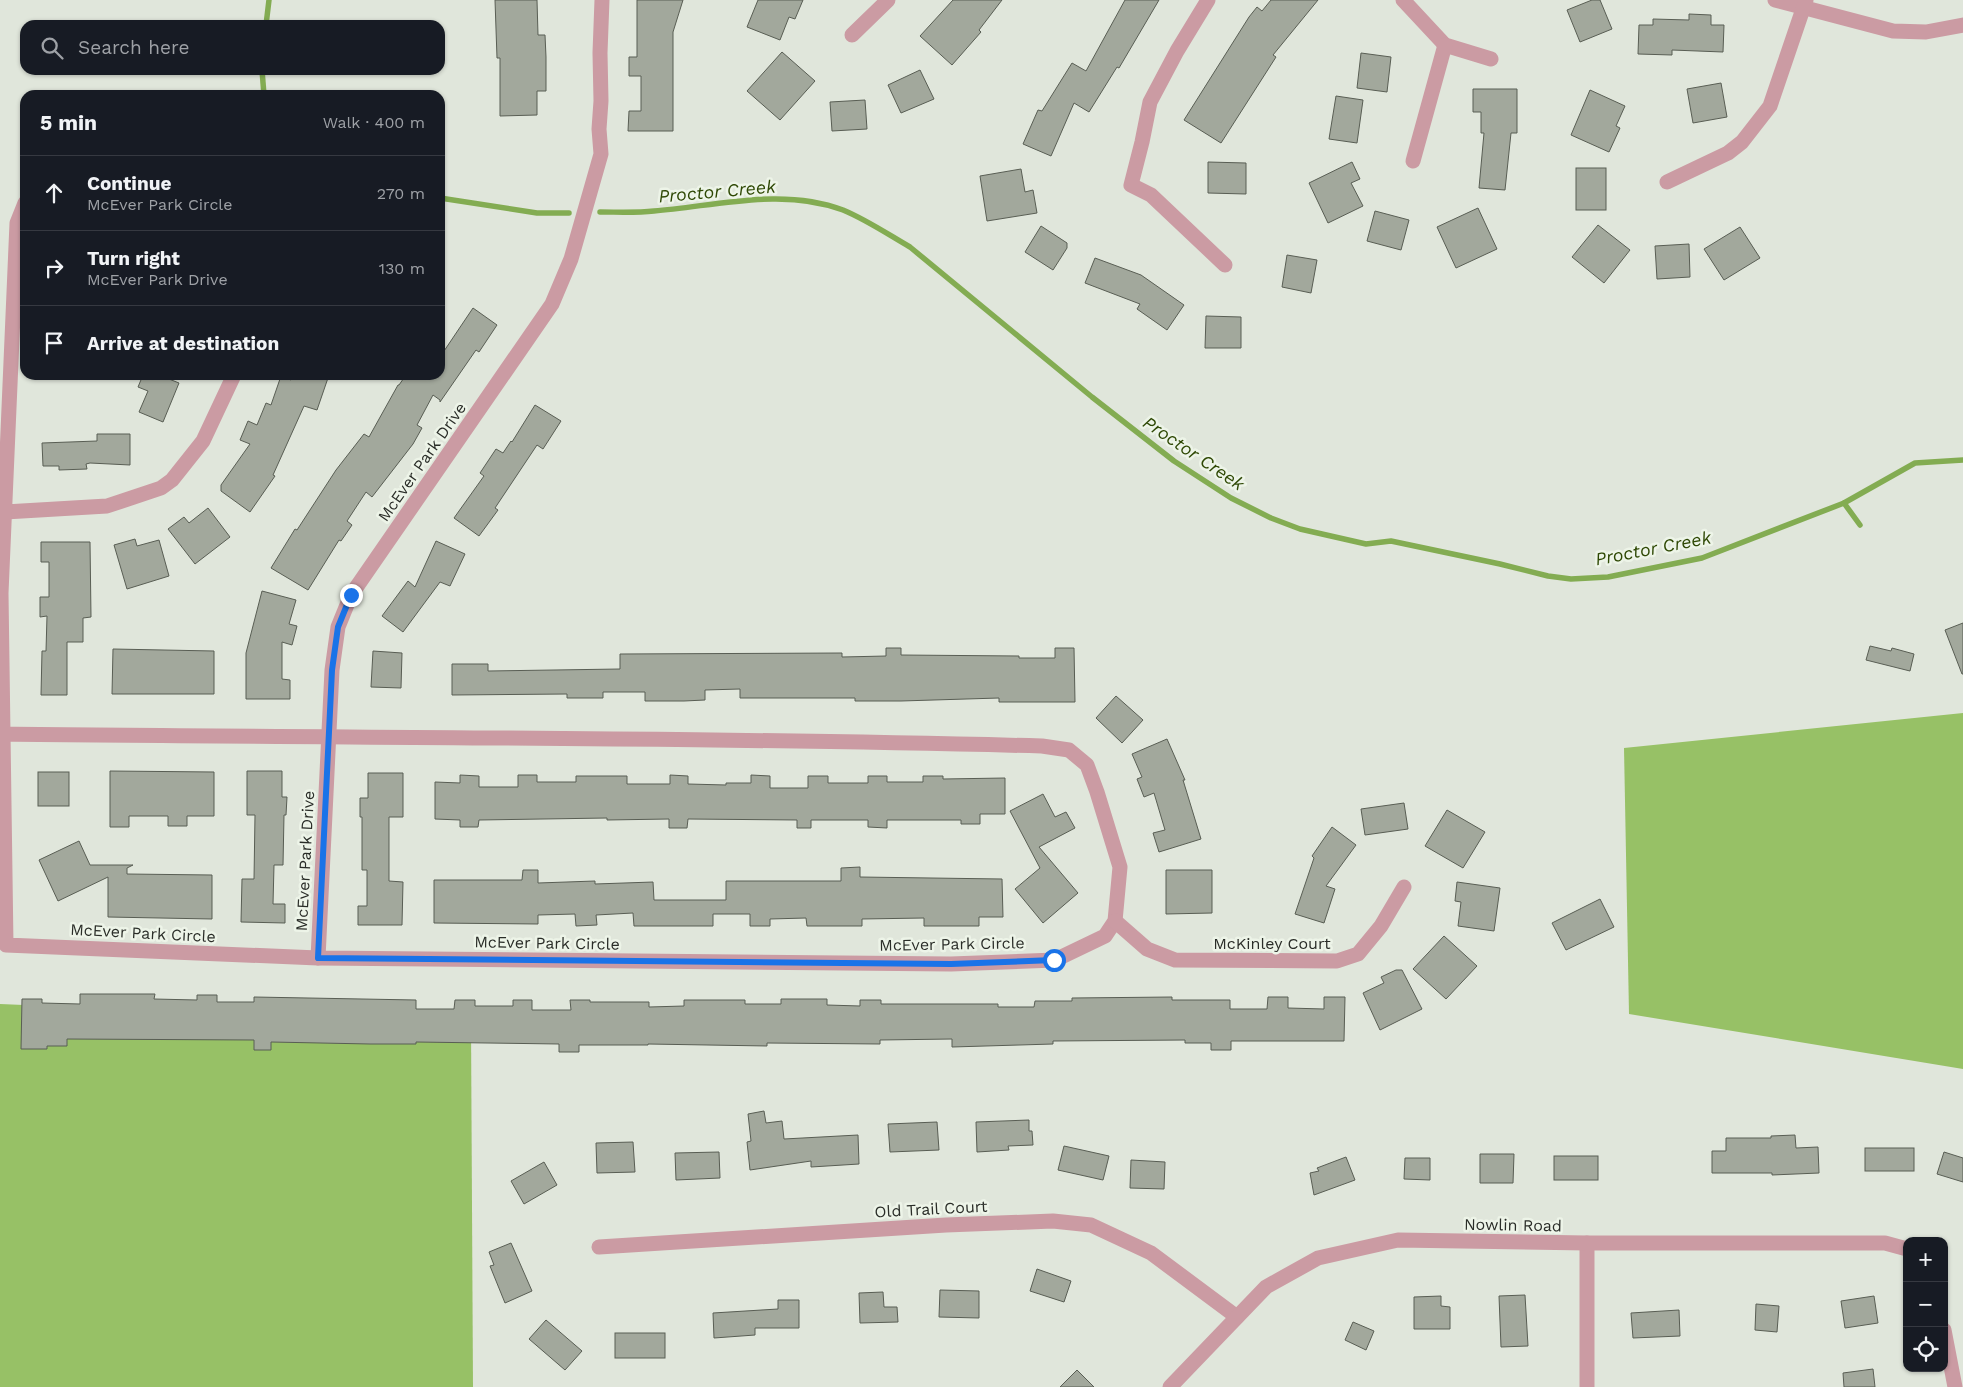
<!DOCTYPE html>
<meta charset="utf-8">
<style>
:root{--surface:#171b24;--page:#20242c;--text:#f1f3f6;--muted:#9ea1a6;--line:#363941}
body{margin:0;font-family:"Work Sans",sans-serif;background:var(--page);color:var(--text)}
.controls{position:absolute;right:15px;bottom:15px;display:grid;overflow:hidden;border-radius:10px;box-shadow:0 1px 4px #0004}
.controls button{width:45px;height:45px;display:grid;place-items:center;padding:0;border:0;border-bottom:1px solid var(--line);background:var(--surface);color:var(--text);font:25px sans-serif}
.stop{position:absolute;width:15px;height:15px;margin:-11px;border:4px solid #1a73e8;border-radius:50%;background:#fff}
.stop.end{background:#1a73e8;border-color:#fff;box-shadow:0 1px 5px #0008}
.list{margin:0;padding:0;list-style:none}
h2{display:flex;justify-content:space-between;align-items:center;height:65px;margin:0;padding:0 20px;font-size:21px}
h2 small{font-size:16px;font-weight:400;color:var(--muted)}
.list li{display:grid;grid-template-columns:32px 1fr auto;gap:15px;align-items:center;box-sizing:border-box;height:75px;padding:0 20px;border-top:1px solid var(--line)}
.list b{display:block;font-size:19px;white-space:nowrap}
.list p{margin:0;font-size:16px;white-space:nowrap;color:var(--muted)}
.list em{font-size:16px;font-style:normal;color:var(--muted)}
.icon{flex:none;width:28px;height:28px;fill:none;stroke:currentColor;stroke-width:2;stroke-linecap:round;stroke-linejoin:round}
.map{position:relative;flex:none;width:1963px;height:1387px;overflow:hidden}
.search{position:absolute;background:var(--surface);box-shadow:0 1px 4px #0004;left:20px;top:20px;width:425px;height:55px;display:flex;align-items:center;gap:12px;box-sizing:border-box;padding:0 18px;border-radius:15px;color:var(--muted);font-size:19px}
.panel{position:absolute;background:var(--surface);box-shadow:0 1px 4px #0004;left:20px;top:90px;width:425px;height:290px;border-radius:15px}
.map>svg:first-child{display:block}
.forest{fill:#97c166}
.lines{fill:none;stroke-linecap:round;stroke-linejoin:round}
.stream{stroke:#83ac52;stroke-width:5.5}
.building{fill:#a2a89c;stroke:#595e54}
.minor{stroke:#cb9ba3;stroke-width:15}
.route{stroke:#1a73e8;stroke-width:6}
.labels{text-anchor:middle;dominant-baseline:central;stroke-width:5;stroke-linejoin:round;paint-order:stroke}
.street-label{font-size:16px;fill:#2a2d28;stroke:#edf4e8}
.water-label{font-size:18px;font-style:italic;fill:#2e4804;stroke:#edf4e8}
</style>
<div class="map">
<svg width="1963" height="1387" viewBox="0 0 1963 1387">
<rect width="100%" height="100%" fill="#e0e6db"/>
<g class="forest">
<polygon points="1963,713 1963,1069 1629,1014 1624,748"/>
<polygon points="0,1004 471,1024 473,1387 0,1387"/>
</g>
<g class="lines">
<g class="stream">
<polyline points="266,25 269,0"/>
<polyline points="262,70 264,95"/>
<polyline points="440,198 537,213 569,213"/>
<path d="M600,212C618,212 636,213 654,211C716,206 783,187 843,210C867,220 889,235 910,247L1092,397L1174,461L1231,498L1271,518L1300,529L1366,544L1391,541L1500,564L1548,576L1571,579L1608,577L1702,558L1844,503L1915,463L1963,460"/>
<polyline points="1844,503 1860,525"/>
</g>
</g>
<g class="building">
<polygon points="495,0 537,0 538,35 545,35 546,57 546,91 537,91 537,115 500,116 500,58 497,58"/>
<polygon points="637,0 683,0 673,32 673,131 628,131 629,111 641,111 641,76 629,76 629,57 637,57"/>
<polygon points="758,0 803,0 795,19 789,17 780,40 747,27"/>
<polygon points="953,0 1002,0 979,30 981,32 952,65 920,36"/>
<polygon points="1125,0 1159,0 1119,68 1117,67 1089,112 1074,103 1051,156 1023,144 1038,110 1042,111 1072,63 1086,71"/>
<polygon points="1271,0 1318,0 1273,55 1276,57 1221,143 1184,120 1249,17 1257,7 1262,11"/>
<polygon points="1592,0 1600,0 1612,29 1580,42 1567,10"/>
<polygon points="1689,14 1711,15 1711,25 1724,25 1723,52 1672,50 1672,55 1638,54 1639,25 1653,25 1653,19 1689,20"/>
<polygon points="782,52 815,81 780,120 747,91"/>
<polygon points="1361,53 1391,57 1387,92 1357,88"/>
<polygon points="920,70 934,99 901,113 888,85"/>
<polygon points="1721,83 1727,117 1693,123 1687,89"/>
<polygon points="1473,89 1517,89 1517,133 1511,133 1505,190 1479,188 1484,133 1481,133 1481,112 1473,112"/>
<polygon points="1590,90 1625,106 1616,126 1620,128 1609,152 1571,135"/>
<polygon points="1336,96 1363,100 1357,143 1329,139"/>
<polygon points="865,100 867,129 832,131 830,102"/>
<polygon points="1208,162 1246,163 1246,194 1208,193"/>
<polygon points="1352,162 1360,179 1351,183 1363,206 1328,223 1309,183"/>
<rect x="1576" y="168" width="30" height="42"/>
<polygon points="1021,169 1025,192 1033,190 1037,213 987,221 980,176"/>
<polygon points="1478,208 1497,249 1456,268 1437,227"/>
<polygon points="1375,211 1409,220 1401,250 1367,241"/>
<polygon points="1598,225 1630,250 1604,283 1572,257"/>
<polygon points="1041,226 1067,243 1067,248 1053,270 1025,252"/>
<polygon points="1740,227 1760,258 1724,280 1704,249"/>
<polygon points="1689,244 1690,277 1657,279 1655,246"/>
<polygon points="1287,255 1317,260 1311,293 1282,287"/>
<polygon points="1095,258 1141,275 1184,305 1167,330 1137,309 1140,304 1085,283"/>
<polygon points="473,308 497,325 479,352 476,350 440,402 440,400 433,395 417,425 422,428 413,444 372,497 366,492 347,521 352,525 341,541 339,540 308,590 271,568 295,529 297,530 336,470 364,434 369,437 398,385 399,385 406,375 440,375 440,357"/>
<polygon points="1206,316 1241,317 1241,348 1205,348"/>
<polygon points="143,375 159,375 179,383 163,422 139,412 148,391 138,387"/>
<polygon points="292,375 329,375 317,410 304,406 273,475 275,476 250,512 221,491 221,485 250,444 240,440 248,421 257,425 266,403 271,405 281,376 291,380"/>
<polygon points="535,405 561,421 543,449 537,445 495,508 498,510 479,536 454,518 484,476 480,473 496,449 503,453 511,441 512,442"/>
<polygon points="97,434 130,434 130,465 90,463 86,464 87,469 59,470 59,466 43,466 42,443 97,441"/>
<polygon points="208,508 230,537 195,564 168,529 184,517 189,523"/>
<polygon points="135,539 137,546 159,540 169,576 127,589 114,545"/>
<polygon points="436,541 465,554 450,586 440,582 403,632 382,616 408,581 415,587"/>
<polygon points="41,542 90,542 91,617 83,618 83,642 67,642 67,695 41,695 42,651 46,651 47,616 40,617 40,597 49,597 49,562 41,562"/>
<polygon points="262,591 296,600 289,624 297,626 292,645 282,642 282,679 290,680 290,699 246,699 246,653"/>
<polygon points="1963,623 1963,674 1962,674 1945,630"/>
<polygon points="1870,646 1891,651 1892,648 1914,654 1910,671 1866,660"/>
<polygon points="886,648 901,648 901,655 1019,656 1019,658 1055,658 1055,648 1074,648 1075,702 999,702 999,698 901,701 855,701 855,698 740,698 740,689 705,690 705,700 684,701 645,701 645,692 603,692 603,698 567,698 567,694 452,695 452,664 488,664 488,671 620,669 620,654 842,653 842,657 886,656"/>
<polygon points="113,649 214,651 214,694 112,694"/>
<polygon points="373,651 402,653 401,688 371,687"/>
<polygon points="1116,696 1143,720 1122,743 1096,718"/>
<polygon points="1167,739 1185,780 1183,780 1201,839 1159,852 1153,833 1165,830 1154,793 1144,797 1137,779 1142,777 1132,754"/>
<polygon points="110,771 214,772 214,816 187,816 187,826 168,826 168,816 129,816 129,827 110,827"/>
<polygon points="247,771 282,771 282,797 287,797 286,815 284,815 283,865 274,865 273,904 285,904 285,923 241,922 242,879 254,879 255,815 247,815"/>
<rect x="38" y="772" width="31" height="34"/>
<polygon points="368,773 403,773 403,817 389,817 389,881 403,882 402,925 358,925 358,906 367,906 367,870 362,870 362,817 360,817 360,798 368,798"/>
<polygon points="460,775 479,776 479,787 518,787 518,775 537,775 537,782 576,782 576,776 627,776 627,784 670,784 670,775 688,776 688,784 726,785 726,783 751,783 751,775 770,776 770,788 808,788 808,776 828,776 828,783 868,783 868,776 887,776 887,782 923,782 923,776 943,776 943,779 1005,778 1005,814 980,814 980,824 961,824 961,820 887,820 887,828 868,827 868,820 811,820 811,828 797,828 797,820 688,819 687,828 669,828 669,819 607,820 607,818 479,820 478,827 460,827 460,820 435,819 435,782 460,783"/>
<polygon points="1043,794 1055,817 1066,812 1075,828 1039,847 1078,893 1043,923 1015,889 1040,868 1010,811"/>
<polygon points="1404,803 1408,829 1365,835 1361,809"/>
<polygon points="1447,810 1485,832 1463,868 1425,846"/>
<polygon points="1332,827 1356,845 1326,886 1335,889 1324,923 1295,914 1314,858 1312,856"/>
<polygon points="79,841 90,865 133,865 127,868 127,874 212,875 212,919 108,917 108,877 58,901 39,860"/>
<polygon points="860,867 860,877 1002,879 1003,917 979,917 979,926 924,926 924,918 862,919 862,926 807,926 806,918 770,919 770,926 750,926 750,914 713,914 713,926 634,926 633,913 596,915 597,925 576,926 575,914 538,915 538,924 434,923 434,880 522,880 523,870 538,870 538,883 595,881 595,884 653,882 654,900 726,900 726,881 841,881 841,868"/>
<polygon points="1166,870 1212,870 1212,913 1166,914"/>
<polygon points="1457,882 1500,888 1494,931 1458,926 1461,902 1455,901"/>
<polygon points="1600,899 1614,927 1566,950 1552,923"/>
<polygon points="1444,936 1477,966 1446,999 1413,969"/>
<polygon points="1396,970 1402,970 1422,1009 1380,1030 1363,993 1384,983 1381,977"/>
<polygon points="80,994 155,994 154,999 197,1000 197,995 217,995 217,1002 254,1002 254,997 416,1000 416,1009 454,1009 455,1000 475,1000 475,1006 513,1006 513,1000 532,1000 532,1010 571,1010 570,1000 590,1000 590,1002 649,1002 649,1007 684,1006 684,1000 745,1000 745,1004 781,1004 781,999 827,999 827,1005 860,1006 860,1000 881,1000 881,1004 998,1004 998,1007 1034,1007 1035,1001 1072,1001 1072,998 1172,997 1172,1000 1230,1000 1230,1009 1267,1009 1268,997 1288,997 1288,1008 1324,1009 1324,997 1345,997 1344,1041 1231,1041 1231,1050 1211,1050 1211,1043 1185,1043 1185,1040 1053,1041 1053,1044 952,1047 952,1039 880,1040 880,1044 767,1043 767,1046 648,1044 648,1045 579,1045 579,1052 559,1052 559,1044 416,1042 416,1044 370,1044 271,1042 271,1050 254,1050 254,1040 67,1039 67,1046 47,1046 47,1049 21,1049 22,999 42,999 42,1003 80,1004"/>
<polygon points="764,1111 766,1123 782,1121 784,1139 858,1135 859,1164 811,1167 811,1161 750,1170 747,1142 751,1141 748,1114"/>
<polygon points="1029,1120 1029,1131 1032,1131 1033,1145 1008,1146 1009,1150 977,1152 976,1122"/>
<polygon points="937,1122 939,1150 890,1152 888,1124"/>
<polygon points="1795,1135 1796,1148 1818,1147 1819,1173 1772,1175 1772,1173 1712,1173 1712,1151 1726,1151 1726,1138 1771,1138 1771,1136"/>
<polygon points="633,1142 635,1172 597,1173 596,1143"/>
<polygon points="1064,1146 1109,1156 1103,1180 1058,1170"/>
<rect x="1865" y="1148" width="49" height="23"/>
<polygon points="719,1152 720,1178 676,1180 675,1153"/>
<polygon points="1944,1152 1963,1158 1963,1182 1937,1174"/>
<polygon points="1480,1154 1514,1154 1513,1183 1480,1183"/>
<rect x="1554" y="1156" width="44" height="24"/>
<polygon points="1346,1157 1355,1180 1314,1195 1310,1173 1319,1171 1317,1168"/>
<polygon points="1405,1158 1430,1158 1430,1180 1404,1179"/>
<polygon points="1131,1160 1165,1162 1164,1189 1130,1188"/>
<polygon points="544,1162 557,1185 524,1204 511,1181"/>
<polygon points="511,1243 532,1291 505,1303 490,1266 494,1265 489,1252"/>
<polygon points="1037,1269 1071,1281 1064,1302 1030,1291"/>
<polygon points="940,1290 979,1291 979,1318 939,1317"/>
<polygon points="883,1292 884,1307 897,1307 898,1322 860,1323 859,1293"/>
<polygon points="1525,1295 1528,1346 1501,1347 1499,1296"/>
<polygon points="1441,1296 1441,1306 1450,1307 1450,1329 1414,1329 1414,1297"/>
<polygon points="1874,1296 1878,1323 1845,1328 1841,1301"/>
<polygon points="778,1300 799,1300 799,1328 755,1328 755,1335 714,1338 713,1313 778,1309"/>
<polygon points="1756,1304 1779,1306 1777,1332 1755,1330"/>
<polygon points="1679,1310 1680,1336 1633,1338 1631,1313"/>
<polygon points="546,1320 582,1351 565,1370 529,1339"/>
<polygon points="1353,1322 1374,1331 1366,1350 1345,1340"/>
<rect x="615" y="1333" width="50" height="25"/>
<polygon points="1873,1369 1875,1387 1844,1387 1843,1373"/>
<polygon points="1077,1370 1094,1387 1060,1387"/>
</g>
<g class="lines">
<g class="minor">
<polyline points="1208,0 1177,51 1150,102 1142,142 1131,185 1151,195 1225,265"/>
<polyline points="1403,0 1445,45 1491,59"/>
<polyline points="1775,0 1893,31 1926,32 1963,25"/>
<polyline points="852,35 888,0"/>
<polyline points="1413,161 1445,45"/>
<polyline points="1667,182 1728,153 1742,142 1770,106 1806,0"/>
<polyline points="5,512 107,506 161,488 172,480 203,441 234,375"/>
<path d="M3,734C350,738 696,737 1042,746L1069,750L1087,765L1097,792L1120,867L1115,921L1105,936L1055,960L951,964L318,958L6,945L1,593L17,223L25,203"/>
<polyline points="1115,921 1147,949 1175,960 1337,961 1358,954 1381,926 1404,887"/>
<polyline points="318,958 332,670 338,627 351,595 552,304 571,259 601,154 599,129 601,101 600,53 602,0"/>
<polyline points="1587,1243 1587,1387"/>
<polyline points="599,1247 946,1225 1053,1221 1091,1225 1151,1253 1237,1317"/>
<polyline points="1944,1330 1955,1387"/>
<polyline points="1170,1387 1266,1287 1318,1258 1398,1240 1587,1243 1885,1243 1907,1249"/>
</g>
</g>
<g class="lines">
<polyline class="route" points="351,595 338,627 332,670 318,958 951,964 1054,960"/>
</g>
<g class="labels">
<g class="street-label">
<text transform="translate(422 462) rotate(-55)">McEver Park Drive</text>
<text transform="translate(305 861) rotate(-87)">McEver Park Drive</text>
<text transform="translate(143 933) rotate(3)">McEver Park Circle</text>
<text transform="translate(547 943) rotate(1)">McEver Park Circle</text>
<text x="1272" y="943">McKinley Court</text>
<text transform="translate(952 944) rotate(-1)">McEver Park Circle</text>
<text transform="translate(931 1209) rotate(-3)">Old Trail Court</text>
<text transform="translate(1513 1225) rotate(1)">Nowlin Road</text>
</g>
<g class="water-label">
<text transform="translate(717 191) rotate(-5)">Proctor Creek</text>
<text transform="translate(1194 453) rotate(34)">Proctor Creek</text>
<text transform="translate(1653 548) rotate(-11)">Proctor Creek</text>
</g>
</g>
</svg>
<div class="controls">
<button>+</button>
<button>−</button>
<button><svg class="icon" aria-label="locate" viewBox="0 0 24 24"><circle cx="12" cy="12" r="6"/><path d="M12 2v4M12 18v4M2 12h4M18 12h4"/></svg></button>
</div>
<div class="stop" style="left:1054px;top:960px"></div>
<div class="stop end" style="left:351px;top:595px"></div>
<div class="search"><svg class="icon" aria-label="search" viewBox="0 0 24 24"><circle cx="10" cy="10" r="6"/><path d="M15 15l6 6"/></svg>Search here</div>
<section class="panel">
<h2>5 min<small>Walk · 400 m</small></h2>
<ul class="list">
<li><svg class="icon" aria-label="ahead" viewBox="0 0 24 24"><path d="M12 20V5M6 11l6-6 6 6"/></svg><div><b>Continue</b><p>McEver Park Circle</p></div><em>270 m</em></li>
<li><svg class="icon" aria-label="right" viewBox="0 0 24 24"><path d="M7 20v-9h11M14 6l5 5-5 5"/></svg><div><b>Turn right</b><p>McEver Park Drive</p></div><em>130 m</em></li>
<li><svg class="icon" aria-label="arrive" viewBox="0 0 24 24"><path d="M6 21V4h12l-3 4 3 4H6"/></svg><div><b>Arrive at destination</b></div></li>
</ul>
</section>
</div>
